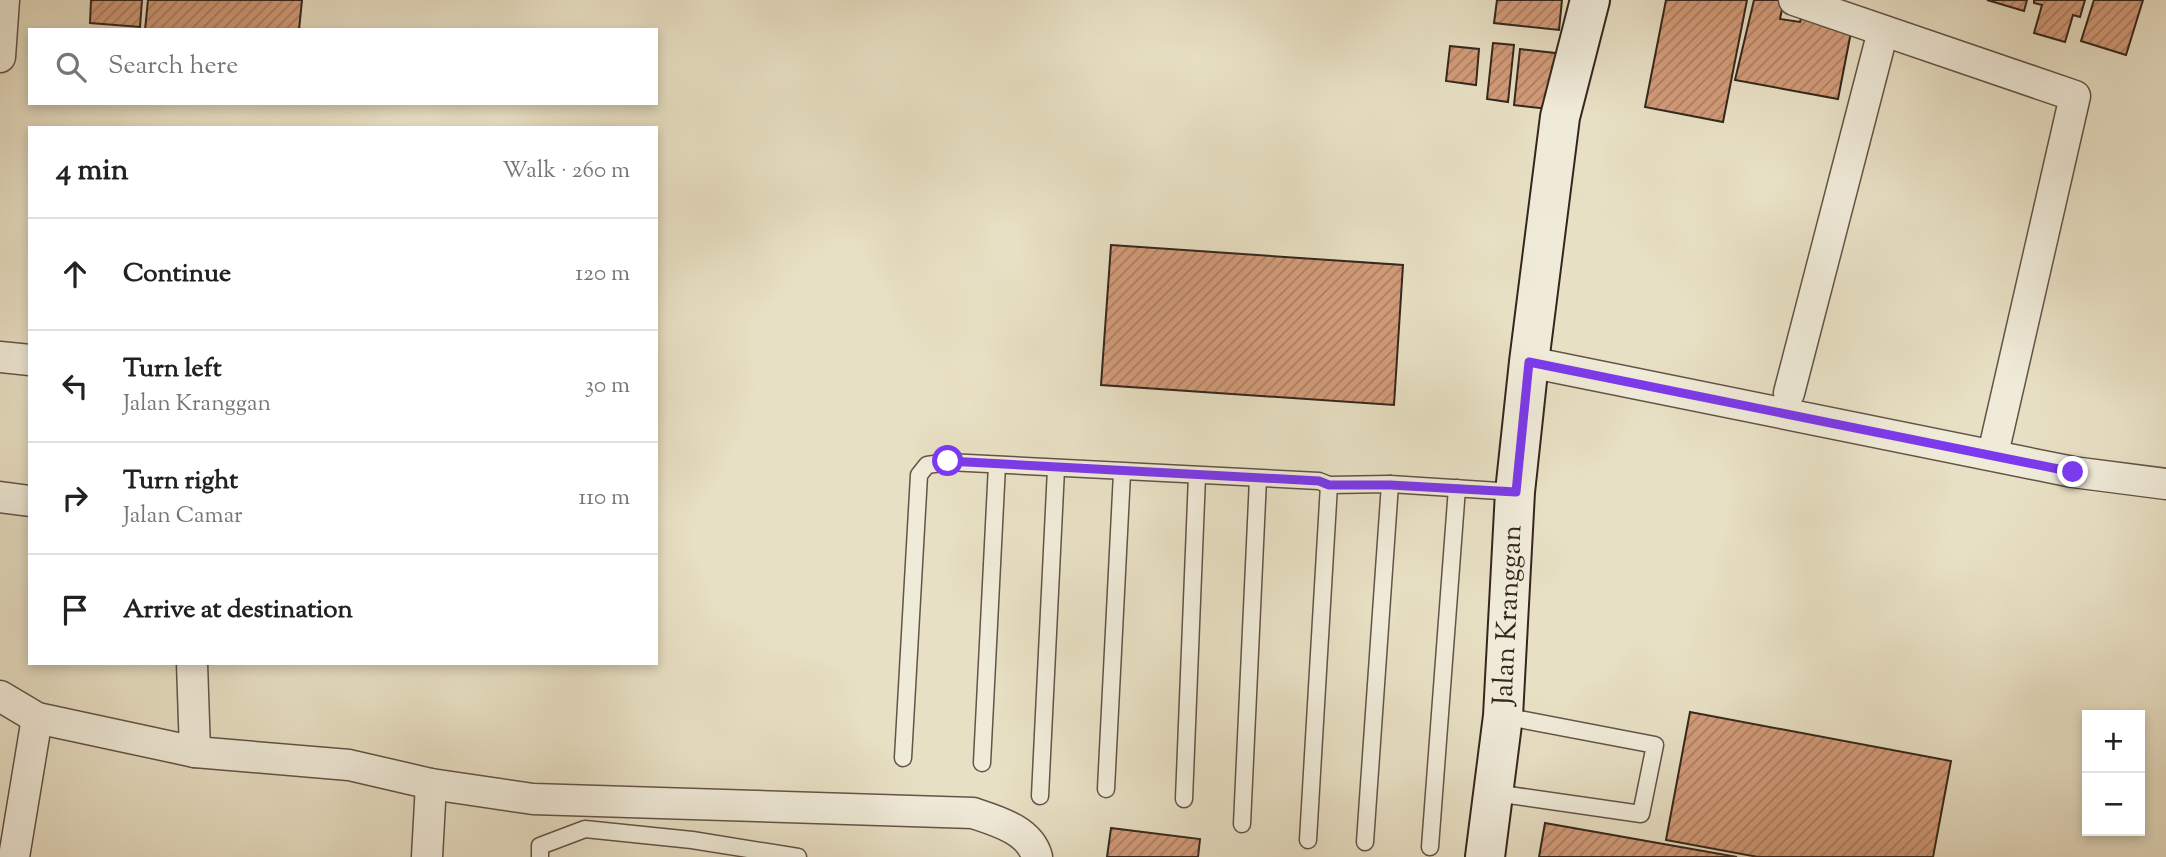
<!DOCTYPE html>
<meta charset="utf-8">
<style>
:root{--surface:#fff;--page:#f6f6f6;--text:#222;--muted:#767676;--line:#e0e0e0}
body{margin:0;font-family:"Sorts Mill Goudy",serif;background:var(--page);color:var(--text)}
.controls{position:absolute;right:21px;bottom:21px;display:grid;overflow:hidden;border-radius:0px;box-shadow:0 4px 10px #0003}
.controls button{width:63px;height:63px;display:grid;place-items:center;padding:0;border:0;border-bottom:2px solid var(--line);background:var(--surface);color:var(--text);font:35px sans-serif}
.stop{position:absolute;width:21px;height:21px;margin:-16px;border:5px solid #7c3aed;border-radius:50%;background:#fff}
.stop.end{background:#7c3aed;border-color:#fff;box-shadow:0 2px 7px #0008}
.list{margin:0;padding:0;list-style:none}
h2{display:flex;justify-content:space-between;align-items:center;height:91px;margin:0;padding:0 28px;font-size:30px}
h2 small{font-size:23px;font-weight:400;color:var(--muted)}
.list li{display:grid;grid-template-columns:46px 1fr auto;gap:21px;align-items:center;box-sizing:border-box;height:112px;padding:0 28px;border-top:2px solid var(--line)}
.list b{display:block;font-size:26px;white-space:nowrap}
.list p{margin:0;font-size:23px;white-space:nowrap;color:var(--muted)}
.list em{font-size:23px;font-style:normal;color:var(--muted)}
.icon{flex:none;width:38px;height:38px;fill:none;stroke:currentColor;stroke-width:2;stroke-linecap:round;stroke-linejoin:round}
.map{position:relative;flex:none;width:2166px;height:857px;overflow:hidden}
.search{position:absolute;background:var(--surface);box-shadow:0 4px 10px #0003;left:28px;top:28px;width:630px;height:77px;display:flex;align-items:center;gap:18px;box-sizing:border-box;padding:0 24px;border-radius:0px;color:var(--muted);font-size:26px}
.panel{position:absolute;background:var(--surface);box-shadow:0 4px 10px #0003;left:28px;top:126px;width:630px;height:539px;border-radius:0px}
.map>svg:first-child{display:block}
.building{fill:url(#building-hatch);stroke:#35261d;stroke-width:2}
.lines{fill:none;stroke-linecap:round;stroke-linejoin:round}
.service-casing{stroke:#625447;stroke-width:19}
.minor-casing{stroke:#625447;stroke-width:33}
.secondary-casing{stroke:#35261d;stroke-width:42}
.service{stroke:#f0ebd9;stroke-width:16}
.minor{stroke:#f0ebd9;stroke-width:30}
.secondary{stroke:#f0ebd9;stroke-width:38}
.route{stroke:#7c3aed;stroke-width:9}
.labels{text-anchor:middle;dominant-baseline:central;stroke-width:5;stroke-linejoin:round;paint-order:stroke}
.street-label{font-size:28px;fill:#35261d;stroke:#f0ebd9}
</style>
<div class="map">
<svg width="2166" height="857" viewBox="0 0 2166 857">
<defs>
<pattern id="building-hatch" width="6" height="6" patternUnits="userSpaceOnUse" patternTransform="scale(1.75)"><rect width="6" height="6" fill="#d39c7a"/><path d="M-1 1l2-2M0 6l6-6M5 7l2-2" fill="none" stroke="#ac7f63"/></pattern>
</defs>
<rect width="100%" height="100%" fill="#e8e0c4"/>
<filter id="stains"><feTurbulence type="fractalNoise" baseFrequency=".00286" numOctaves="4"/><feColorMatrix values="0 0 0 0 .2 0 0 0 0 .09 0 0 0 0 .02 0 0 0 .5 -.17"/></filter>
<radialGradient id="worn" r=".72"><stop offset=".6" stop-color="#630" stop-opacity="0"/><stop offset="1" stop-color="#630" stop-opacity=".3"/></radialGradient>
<g class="building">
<polygon points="91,0 142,0 140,27 90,23"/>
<polygon points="148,0 302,0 299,30 145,30"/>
<polygon points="1497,0 1562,0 1559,30 1494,23"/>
<polygon points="1666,0 1747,0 1723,122 1645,107"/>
<polygon points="1754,0 1784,0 1780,19 1800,22 1802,15 1826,19 1825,27 1851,32 1838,99 1735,80"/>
<polygon points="1987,0 2027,0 2024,11"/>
<polygon points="2034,0 2085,0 2080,17 2073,15 2065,42 2034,33 2042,5 2034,3"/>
<polygon points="2094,0 2143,0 2126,55 2081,41"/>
<polygon points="1493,43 1514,45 1508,102 1487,99"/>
<polygon points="1450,46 1479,49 1476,85 1446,81"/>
<polygon points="1520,49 1564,54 1557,110 1514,105"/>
<polygon points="1111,245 1403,265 1394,405 1101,385"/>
<polygon points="1690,712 1951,761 1933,857 1758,857 1666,840"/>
<polygon points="1545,823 1737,857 1539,857"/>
<polygon points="1111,828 1200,839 1198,857 1107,857"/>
</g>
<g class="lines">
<defs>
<g id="service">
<polyline points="903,758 919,475 927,465 948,462 1319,481 1329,485 1390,484 1515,492"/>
<polyline points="982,763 997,465"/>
<polyline points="1106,789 1122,473"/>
<polyline points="1495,793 1641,814 1655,745 1503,716"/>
<polyline points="1040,796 1056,469"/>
<polyline points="1184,799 1197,476"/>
<polyline points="1242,824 1258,479"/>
<polyline points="1308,840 1329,485"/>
<polyline points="1365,842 1390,484"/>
<polyline points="1430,847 1457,488"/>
<polyline points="540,857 540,846 585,829 692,840 798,857"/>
</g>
<g id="minor">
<polyline points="1794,0 2075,96 1995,445"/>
<polyline points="0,57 4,0"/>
<polyline points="0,357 30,360"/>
<polyline points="1529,362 2073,472 2166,484"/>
<polyline points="1789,393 1883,31"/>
<polyline points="0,497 30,501"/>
<polyline points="192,663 195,752"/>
<path d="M0,696L37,718L195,752L349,765L431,784L533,799L973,813C997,821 1030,830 1037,857"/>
<polyline points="14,857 37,718"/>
<polyline points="427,857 431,784"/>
</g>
<polyline id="secondary" points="1485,857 1503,716 1515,492 1529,362 1560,117 1590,0"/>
</defs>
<use href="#service" class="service-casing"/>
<use href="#minor" class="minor-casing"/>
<use href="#secondary" class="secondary-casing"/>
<use href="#service" class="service"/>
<use href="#minor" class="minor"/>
<use href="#secondary" class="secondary"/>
</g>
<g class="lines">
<polyline class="route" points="948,461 1319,481 1329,485 1390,485 1516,492 1529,362 2073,472"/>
</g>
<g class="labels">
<g class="street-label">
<text transform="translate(1509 615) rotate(-87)">Jalan Kranggan</text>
</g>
</g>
<rect width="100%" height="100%" filter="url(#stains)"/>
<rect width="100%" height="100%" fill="url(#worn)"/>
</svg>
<div class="controls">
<button>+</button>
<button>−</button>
</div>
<div class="stop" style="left:948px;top:461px"></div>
<div class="stop end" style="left:2073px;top:472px"></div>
<div class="search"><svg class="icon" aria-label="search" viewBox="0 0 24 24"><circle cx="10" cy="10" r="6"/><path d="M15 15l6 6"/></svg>Search here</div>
<section class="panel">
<h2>4 min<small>Walk · 260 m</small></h2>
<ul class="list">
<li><svg class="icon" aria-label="ahead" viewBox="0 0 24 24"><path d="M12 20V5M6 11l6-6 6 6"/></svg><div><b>Continue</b></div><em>120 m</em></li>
<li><svg class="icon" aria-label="left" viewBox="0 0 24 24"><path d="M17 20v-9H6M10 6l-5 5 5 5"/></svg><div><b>Turn left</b><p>Jalan Kranggan</p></div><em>30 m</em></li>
<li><svg class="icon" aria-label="right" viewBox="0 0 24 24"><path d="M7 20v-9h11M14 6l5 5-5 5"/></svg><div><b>Turn right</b><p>Jalan Camar</p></div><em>110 m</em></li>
<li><svg class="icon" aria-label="arrive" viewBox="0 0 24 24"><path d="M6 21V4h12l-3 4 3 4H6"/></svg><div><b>Arrive at destination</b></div></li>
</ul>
</section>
</div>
